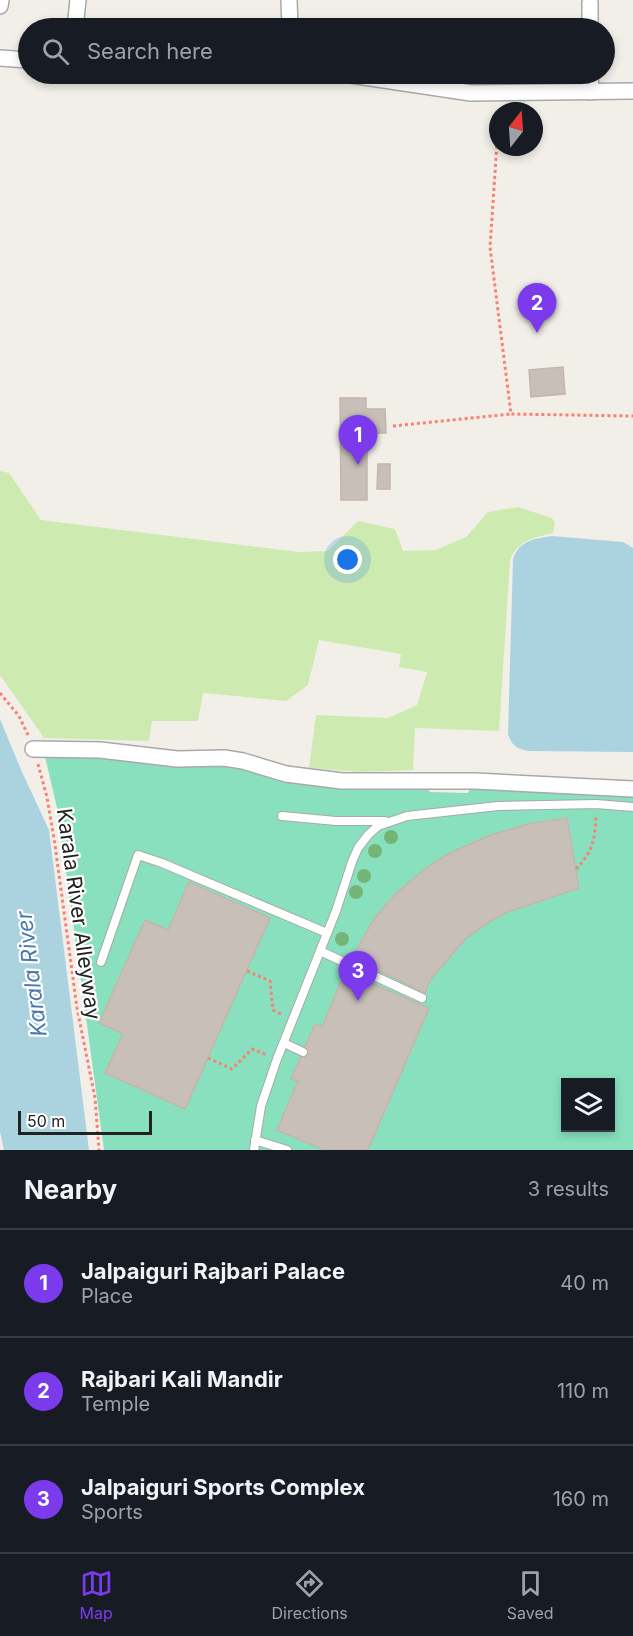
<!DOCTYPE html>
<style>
:root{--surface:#171b24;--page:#20242c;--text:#f1f3f6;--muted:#9ea1a6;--line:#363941;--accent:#7c3aed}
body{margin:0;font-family:Inter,sans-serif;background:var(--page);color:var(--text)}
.controls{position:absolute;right:18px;bottom:18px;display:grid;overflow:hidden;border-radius:0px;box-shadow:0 3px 9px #0003}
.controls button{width:54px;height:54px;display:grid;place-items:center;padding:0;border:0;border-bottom:2px solid var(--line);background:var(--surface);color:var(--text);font:30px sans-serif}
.compass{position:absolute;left:489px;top:102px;width:54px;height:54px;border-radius:50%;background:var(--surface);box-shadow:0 3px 9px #0003;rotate:17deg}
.scale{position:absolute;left:18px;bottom:15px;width:134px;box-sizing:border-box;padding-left:6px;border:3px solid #222;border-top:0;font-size:16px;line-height:21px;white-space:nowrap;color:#222;-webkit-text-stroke:4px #fff;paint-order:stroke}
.you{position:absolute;left:348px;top:560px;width:21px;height:21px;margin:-15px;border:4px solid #fff;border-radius:50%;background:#1a73e8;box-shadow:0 0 0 9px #1a73e833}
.badge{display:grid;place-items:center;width:39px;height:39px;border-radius:50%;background:var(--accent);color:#fff;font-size:20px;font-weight:700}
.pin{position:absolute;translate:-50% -50px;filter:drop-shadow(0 2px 3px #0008)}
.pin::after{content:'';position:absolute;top:32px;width:21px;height:18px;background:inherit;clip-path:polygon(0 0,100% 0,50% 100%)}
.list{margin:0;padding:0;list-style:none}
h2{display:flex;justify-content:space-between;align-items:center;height:78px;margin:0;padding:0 24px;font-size:26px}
h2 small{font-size:20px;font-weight:400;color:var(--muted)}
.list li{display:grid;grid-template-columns:39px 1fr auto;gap:18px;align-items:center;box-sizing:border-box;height:108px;padding:0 24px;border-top:2px solid var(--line)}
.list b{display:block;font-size:22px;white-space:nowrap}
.list p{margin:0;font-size:20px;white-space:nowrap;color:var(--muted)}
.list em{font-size:20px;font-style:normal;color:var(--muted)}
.icon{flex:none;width:33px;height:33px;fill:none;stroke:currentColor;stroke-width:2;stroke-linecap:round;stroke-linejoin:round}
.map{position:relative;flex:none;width:633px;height:1150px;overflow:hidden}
.search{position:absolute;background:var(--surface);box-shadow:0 3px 9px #0003;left:18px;right:18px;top:18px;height:66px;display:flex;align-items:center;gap:15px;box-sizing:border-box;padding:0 21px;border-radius:33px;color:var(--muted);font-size:22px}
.sheet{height:402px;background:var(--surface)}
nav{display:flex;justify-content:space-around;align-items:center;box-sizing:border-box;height:84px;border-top:2px solid var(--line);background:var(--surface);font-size:16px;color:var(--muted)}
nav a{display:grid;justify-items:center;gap:3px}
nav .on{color:var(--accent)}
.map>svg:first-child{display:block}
.grass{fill:#cdebb0}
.pitch{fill:#88e0be;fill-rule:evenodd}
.water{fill:#aad3df}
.building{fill:#c7bfb8;stroke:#c4b6ab;stroke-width:1.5}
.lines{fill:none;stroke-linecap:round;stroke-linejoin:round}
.lane-casing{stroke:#a9a9a9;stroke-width:10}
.street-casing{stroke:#a9a9a9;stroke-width:18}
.path{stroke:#fa8072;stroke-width:3;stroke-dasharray:3 3;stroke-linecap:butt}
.lane{stroke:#fff;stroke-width:8}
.street{stroke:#fff;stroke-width:15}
.tree{fill:#74b475}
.labels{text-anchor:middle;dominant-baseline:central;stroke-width:4.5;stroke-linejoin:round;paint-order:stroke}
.street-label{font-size:21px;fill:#222;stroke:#fff}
.water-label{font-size:22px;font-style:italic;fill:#4a7aab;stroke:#fff}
</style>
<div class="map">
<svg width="633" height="1150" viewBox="0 0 633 1150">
<rect width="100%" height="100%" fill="#f2efe9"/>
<path class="grass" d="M0,471L9,473L41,520L299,552L328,551L358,521L395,529L403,551L436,550L466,537L488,512L518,507L552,518L555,523L553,533C533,538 518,540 510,560L499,731L415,728L413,770L361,772L309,768L316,715L388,718L417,705L427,672L399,667L401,654L319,640L308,685L286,701L203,693L198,721H152L149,741L44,738L0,675Z"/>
<path class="pitch" d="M44,752L221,763L426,786L430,792L468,793L471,786L633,793V1150H104L58,812ZM566,1082H610V1128H566Z"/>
<g class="water">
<path d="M552,536L623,542L633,548V752L529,751C517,749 512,746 508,734L513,559C520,540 534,539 552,536Z"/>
<polygon points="0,719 22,772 49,830 89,1150 4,1150 0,1132"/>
</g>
<g class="building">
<polygon points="563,367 565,394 531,397 529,370"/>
<polygon points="340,398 366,398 366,409 385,409 386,433 367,433 367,500 341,500"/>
<polygon points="378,464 390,464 390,489 377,489"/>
<polygon points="567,818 579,888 505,913 486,924 464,940 456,950 430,980 425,993 352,958 374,919 396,893 429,866 448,854 488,836 528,824"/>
<polygon points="189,882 270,918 185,1109 105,1073 123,1034 99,1023 145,920 168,930"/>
<polygon points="345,972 429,1008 368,1150 324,1150 277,1130 298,1081 291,1079 315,1024 322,1027"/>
</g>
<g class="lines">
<defs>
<g id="lane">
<polyline points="282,816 336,821 385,821"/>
<polyline points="320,951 422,998"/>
<polyline points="101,962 138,855 162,863 327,933"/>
<polyline points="284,1043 303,1052"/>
<polyline points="255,1140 287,1150"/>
<polyline points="254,1150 261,1106 277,1059 336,911 352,862 358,848 368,835 378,826 407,816 498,806 596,804 633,807"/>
</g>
<g id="street">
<polyline points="289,0 290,28"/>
<polyline points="590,3 590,28"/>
<polyline points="0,6 1,0"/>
<polyline points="75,28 78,0"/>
<polyline points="0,58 28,60"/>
<polyline points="344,74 471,93 633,91"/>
<polyline points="590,74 591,92"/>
<polyline points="33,749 100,750 177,759 224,758 243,761 286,774 342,781 475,781 633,789"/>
</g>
</defs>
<use href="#lane" class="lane-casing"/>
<use href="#street" class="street-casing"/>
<g class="path">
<polyline points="498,128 490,247 511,414 633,416"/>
<polyline points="393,426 511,414"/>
<polyline points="0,693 19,716 28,735"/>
<polyline points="38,764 47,797 55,845 77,1008 95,1098 99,1150"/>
<path d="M576,869C593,851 595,840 596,815"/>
<polyline points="247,971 270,981 273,1010 281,1014"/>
<polyline points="208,1058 232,1069 252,1049 267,1055"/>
</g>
<use href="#lane" class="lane"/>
<use href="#street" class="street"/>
</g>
<g class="tree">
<circle cx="391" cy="837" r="7"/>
<circle cx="375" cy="851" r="7"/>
<circle cx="364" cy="876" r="7"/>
<circle cx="356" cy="892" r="7"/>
<circle cx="342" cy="939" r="7"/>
</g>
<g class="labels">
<g class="street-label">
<text transform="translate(79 914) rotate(82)">Karala River Alleyway</text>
</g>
<g class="water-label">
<text transform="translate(31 974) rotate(-97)">Karala River</text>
</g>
</g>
</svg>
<div class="controls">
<button><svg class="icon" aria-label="layers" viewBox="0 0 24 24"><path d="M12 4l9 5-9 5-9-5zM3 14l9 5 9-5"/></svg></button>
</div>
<svg class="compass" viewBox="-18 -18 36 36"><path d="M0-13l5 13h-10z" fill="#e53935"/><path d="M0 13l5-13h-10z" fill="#9ea1a6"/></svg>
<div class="scale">50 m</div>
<div class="you"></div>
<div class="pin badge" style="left:358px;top:465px">1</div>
<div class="pin badge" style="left:537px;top:333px">2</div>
<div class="pin badge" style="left:358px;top:1001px">3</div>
<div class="search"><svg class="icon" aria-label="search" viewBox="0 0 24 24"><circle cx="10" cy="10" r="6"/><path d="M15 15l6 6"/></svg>Search here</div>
</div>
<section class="sheet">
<h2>Nearby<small>3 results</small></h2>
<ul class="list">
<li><span class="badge">1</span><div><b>Jalpaiguri Rajbari Palace</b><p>Place</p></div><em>40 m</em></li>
<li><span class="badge">2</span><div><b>Rajbari Kali Mandir</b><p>Temple</p></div><em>110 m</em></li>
<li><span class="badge">3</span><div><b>Jalpaiguri Sports Complex</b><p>Sports</p></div><em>160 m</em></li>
</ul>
</section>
<nav>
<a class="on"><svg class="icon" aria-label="map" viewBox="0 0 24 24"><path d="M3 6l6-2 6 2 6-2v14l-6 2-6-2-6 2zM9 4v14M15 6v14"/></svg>Map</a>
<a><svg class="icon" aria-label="directions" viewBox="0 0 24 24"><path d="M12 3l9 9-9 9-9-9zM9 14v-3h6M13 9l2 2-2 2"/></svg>Directions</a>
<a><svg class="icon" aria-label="saved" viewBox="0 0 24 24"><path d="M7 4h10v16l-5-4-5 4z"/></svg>Saved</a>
</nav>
